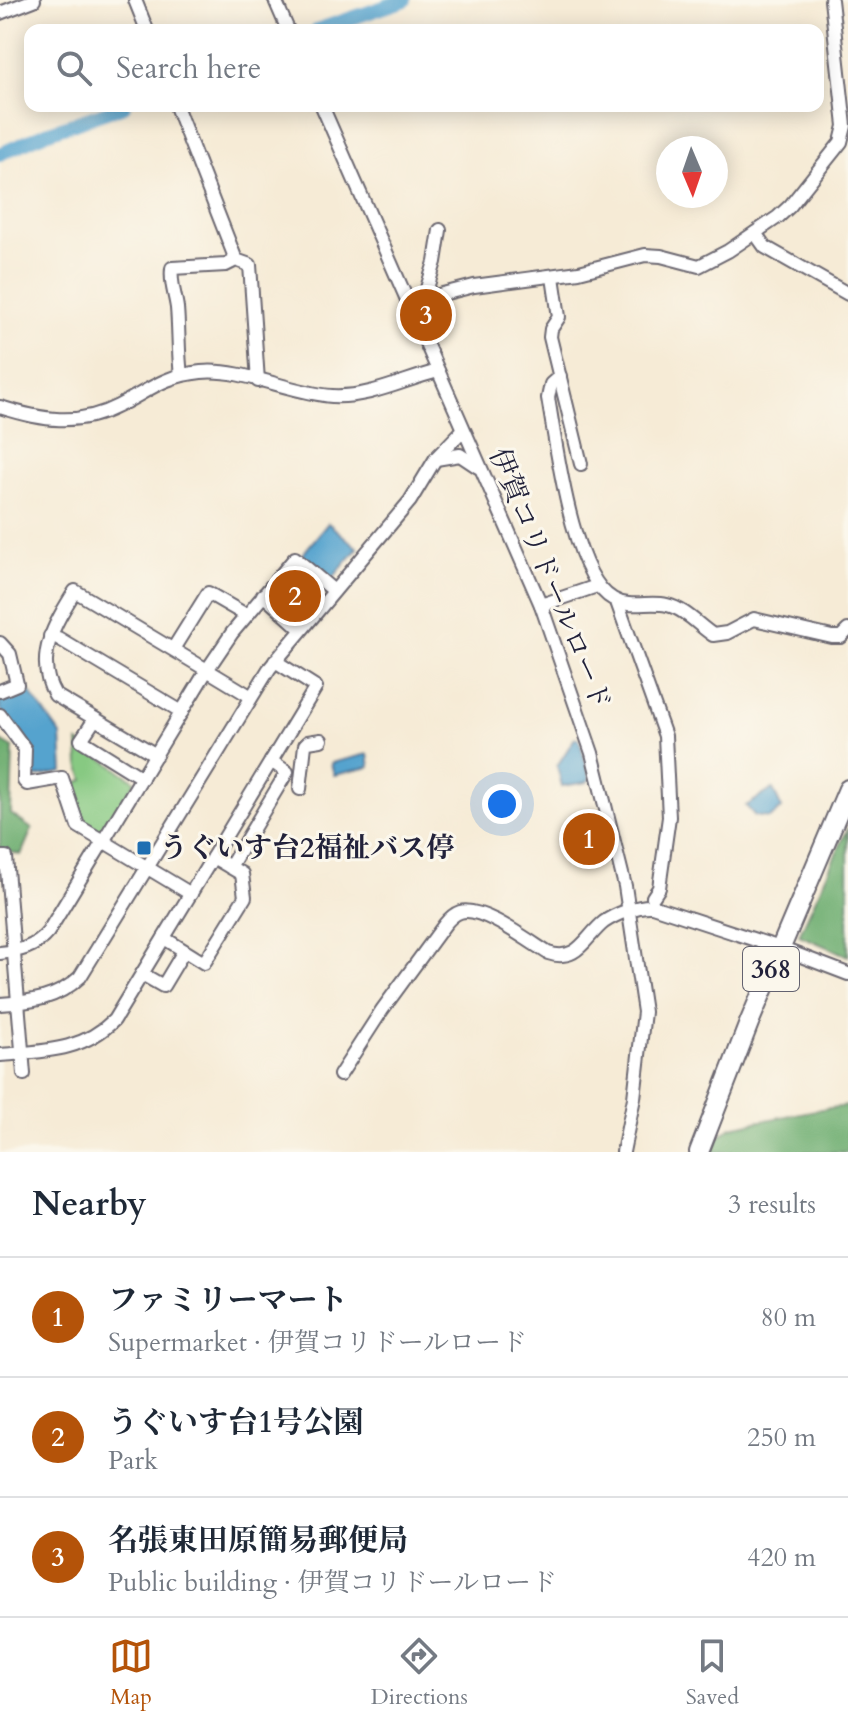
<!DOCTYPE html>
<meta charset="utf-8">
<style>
:root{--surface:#fff;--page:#f6f6f7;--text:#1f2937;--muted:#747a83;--line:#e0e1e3;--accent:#b45309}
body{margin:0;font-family:Cardo,"Noto Serif JP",serif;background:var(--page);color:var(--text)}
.compass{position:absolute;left:656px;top:136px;width:72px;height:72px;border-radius:50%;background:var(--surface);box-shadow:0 4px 20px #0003;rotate:178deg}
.you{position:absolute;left:502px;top:804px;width:28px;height:28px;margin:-20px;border:6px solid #fff;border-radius:50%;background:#1a73e8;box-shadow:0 0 0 12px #1a73e833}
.badge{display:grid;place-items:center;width:52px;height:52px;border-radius:50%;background:var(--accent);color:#fff;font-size:26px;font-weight:700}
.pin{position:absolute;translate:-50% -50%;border:4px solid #fff;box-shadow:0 2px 8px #0006}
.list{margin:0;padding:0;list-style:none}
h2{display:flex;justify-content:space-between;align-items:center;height:104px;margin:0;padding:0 32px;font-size:34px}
h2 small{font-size:26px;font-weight:400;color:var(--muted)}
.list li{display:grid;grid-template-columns:52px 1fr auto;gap:24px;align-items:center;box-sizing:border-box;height:120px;padding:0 32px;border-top:2px solid var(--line)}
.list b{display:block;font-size:30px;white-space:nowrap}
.list p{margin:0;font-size:26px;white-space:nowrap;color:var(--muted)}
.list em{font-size:26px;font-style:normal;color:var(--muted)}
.icon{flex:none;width:44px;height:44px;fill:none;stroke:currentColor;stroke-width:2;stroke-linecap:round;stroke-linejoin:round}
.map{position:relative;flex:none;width:848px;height:1152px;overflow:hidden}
.search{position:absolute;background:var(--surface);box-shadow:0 4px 20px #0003;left:24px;right:24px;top:24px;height:88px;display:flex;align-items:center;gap:20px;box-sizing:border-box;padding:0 28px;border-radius:16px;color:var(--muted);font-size:30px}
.sheet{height:464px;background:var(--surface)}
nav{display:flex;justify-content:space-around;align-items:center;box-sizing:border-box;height:112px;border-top:2px solid var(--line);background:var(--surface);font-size:22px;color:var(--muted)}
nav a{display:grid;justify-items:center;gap:4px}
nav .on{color:var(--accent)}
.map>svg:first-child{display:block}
.green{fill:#87c982;stroke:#54765e;stroke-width:2}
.forest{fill:#6dad70;stroke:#486856;stroke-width:2}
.water{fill:#54a3ce;stroke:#3b6284;stroke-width:2}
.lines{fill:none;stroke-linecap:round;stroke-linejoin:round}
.river{stroke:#54a3ce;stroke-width:14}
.minor-casing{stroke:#6c6871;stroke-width:16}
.highway-casing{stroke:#6c6871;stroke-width:22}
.minor{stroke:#fff;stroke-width:12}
.highway{stroke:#fff;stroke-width:18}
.poi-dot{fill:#1f6fb2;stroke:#fbf7ec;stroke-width:3}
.labels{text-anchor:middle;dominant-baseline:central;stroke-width:6;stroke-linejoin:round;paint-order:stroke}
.shield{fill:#fbf7ec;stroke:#636270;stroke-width:2}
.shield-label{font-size:26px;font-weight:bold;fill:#22223b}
.street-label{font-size:28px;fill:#22223b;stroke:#fbf7ec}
.poi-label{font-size:28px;font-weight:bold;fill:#22223b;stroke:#fbf7ec;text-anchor:start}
</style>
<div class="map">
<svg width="848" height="1152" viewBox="0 0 848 1152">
<rect width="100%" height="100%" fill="#fbf7ec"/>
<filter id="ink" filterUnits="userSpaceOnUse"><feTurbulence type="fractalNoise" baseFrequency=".0125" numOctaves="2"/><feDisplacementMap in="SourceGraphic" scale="16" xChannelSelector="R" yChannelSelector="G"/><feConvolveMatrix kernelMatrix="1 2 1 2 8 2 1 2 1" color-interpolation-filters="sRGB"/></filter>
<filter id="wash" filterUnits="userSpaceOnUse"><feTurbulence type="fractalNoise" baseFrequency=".006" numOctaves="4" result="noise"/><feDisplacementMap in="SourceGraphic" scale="32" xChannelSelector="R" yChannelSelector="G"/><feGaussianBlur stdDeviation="1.8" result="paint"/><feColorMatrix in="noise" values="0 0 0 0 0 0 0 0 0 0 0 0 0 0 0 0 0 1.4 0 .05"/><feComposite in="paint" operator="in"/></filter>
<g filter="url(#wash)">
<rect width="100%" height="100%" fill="#f6ebd6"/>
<g class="green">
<polygon points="299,566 324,587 324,591 300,621 270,593 292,567"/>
<polygon points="78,742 135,781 105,832 99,834 81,824 67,783 74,784 84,780 79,765"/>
</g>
<g class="forest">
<polygon points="0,740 13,748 11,814 32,829 21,855 0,849"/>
<polygon points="848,828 848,956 799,935"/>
<polygon points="848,1106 848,1152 701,1152 731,1127 821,1109"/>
</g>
<g class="water">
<polygon points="328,523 358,548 331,580 301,556"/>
<polygon points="27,688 61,735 63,772 33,778 29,775 29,748 0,709 0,696"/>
<polygon points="575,738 579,739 590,778 587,782 562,786 557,766"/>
<polygon points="368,754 370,767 334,775 331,763"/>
<polygon points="773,789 782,809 769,818 755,816 746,806"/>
</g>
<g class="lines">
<g class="river">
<polyline points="317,30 405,0"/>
<polyline points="0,154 46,133 124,106"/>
</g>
</g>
</g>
<g filter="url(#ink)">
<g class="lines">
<defs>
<g id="minor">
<polyline points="135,0 147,30"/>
<polyline points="275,0 288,30"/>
<polyline points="0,13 34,0"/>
<polyline points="176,106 236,260"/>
<polyline points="322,106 541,605 592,753 625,886 644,1012 634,1098 623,1152"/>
<polyline points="755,233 765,247 848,294"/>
<polyline points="553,277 559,317 551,329 550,337 581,464"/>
<polyline points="424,298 435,262 440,230"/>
<polyline points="407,303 474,286 579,272 645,255 661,256 699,266 728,251 778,217 790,206 841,142 845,126 831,0"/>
<path d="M181,375C178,353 179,330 177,308C175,293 170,283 172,268L226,265L236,260L250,265L258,381"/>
<path d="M560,376L551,384L548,398C556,442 572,577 613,599C629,609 649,601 667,605C685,609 698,625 713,635L727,633L754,619L832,637H841L848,630"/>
<path d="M0,407C41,420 78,427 118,406C150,390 163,376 201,372C243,368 290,393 332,396C369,398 403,380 438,371"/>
<polyline points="436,459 460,455 478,467"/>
<polyline points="263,595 301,629"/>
<polyline points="617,602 665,736 669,817 659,888 653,897"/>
<polyline points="541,605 597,586"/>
<polyline points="50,636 58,638 182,712"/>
<polyline points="0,643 10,654 17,684 0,691"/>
<polyline points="173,649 208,593 246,615"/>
<polyline points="0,715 25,749 24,781 27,784 62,778 78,826 191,894"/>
<polyline points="95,719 81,740 142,778"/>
<path d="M156,755L55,695C33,658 55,623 75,591L207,670L232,633L295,558L334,591"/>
<polyline points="300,789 305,745 308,742 321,740"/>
<polyline points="0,857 6,857 24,1074"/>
<polyline points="230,867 287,772 271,761"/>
<polyline points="164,938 204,963 245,897 242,874 213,857"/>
<path d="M0,953C19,951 35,948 48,932L207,670L250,696"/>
<polyline points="142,974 163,986 184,951"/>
<path d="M0,1004C31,1002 57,999 80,977L269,669L410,501L436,458L463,430"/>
<path d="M0,1055C43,1051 82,1052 114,1020L316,687L275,661"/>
<path d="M340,1075L382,1010L445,924C449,919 454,914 460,912C481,905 530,942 548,953C578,963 585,937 604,922C616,914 638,905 652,906L780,948L848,974"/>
</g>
<polyline id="highway" points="699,1152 749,1023 848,789"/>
</defs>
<use href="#minor" class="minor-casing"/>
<use href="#highway" class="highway-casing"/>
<use href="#minor" class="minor"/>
<use href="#highway" class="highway"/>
</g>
</g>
<rect class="poi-dot" x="136" y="840" width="16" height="16" rx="4"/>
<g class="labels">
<rect class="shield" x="743" y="947" width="56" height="44" rx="6"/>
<g class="shield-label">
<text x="771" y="969">368</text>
</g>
<g class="street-label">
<text transform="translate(550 579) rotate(68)">伊賀コリドールロード</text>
</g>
<g class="poi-label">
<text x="160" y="848">うぐいす台2福祉バス停</text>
</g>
</g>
</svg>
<svg class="compass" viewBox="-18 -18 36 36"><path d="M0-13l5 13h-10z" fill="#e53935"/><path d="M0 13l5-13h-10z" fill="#747a83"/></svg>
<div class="you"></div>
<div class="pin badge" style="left:589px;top:839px">1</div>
<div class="pin badge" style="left:295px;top:596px">2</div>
<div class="pin badge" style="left:426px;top:315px">3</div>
<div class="search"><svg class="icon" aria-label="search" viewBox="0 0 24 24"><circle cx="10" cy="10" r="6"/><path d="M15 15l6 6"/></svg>Search here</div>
</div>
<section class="sheet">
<h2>Nearby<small>3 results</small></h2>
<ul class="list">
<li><span class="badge">1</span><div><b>ファミリーマート</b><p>Supermarket · 伊賀コリドールロード</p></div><em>80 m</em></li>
<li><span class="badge">2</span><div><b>うぐいす台1号公園</b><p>Park</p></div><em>250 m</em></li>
<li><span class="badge">3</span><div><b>名張東田原簡易郵便局</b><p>Public building · 伊賀コリドールロード</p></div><em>420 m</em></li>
</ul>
</section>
<nav>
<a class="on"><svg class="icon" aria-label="map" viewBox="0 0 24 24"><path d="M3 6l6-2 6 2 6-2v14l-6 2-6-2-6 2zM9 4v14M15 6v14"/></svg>Map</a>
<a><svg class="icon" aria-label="directions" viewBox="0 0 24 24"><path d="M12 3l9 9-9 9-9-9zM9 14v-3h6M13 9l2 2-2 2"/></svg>Directions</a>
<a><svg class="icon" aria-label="saved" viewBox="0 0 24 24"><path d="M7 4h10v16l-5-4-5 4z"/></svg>Saved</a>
</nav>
